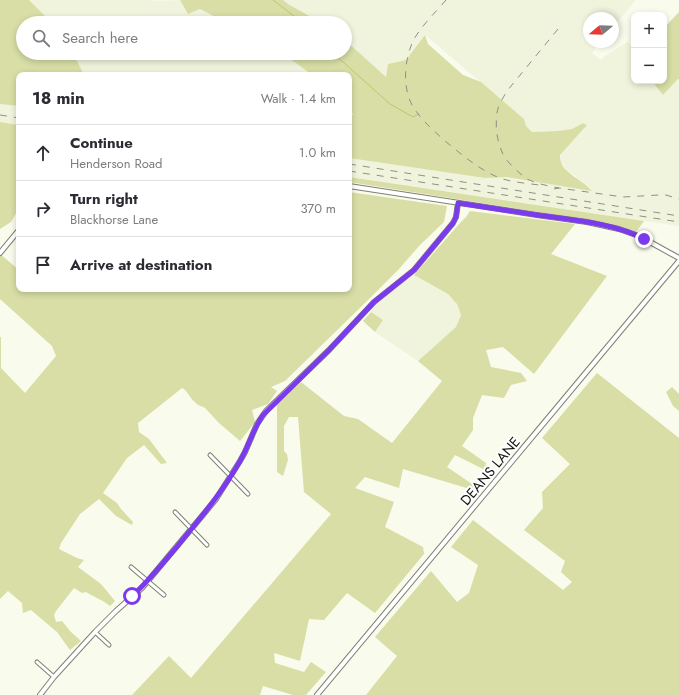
<!DOCTYPE html>
<meta charset="utf-8">
<style>
:root{--surface:#fff;--page:#f7f7f7;--text:#2b2b33;--muted:#7c7c81;--line:#e1e1e2}
body{margin:0;font-family:Jost,sans-serif;background:var(--page);color:var(--text)}
.controls{position:absolute;right:12px;top:12px;display:grid;overflow:hidden;border-radius:8px;box-shadow:0 2px 6px #0003}
.controls button{width:36px;height:36px;display:grid;place-items:center;padding:0;border:0;border-bottom:1px solid var(--line);background:var(--surface);color:var(--text);font:20px sans-serif}
.compass{position:absolute;left:583px;top:12px;width:36px;height:36px;border-radius:50%;background:var(--surface);box-shadow:0 2px 6px #0003;rotate:251deg}
.stop{position:absolute;width:12px;height:12px;margin:-9px;border:3px solid #7c3aed;border-radius:50%;background:#fff}
.stop.end{background:#7c3aed;border-color:#fff;box-shadow:0 1px 4px #0008}
.list{margin:0;padding:0;list-style:none}
h2{display:flex;justify-content:space-between;align-items:center;height:52px;margin:0;padding:0 16px;font-size:17px}
h2 small{font-size:13px;font-weight:400;color:var(--muted)}
.list li{display:grid;grid-template-columns:26px 1fr auto;gap:12px;align-items:center;box-sizing:border-box;height:56px;padding:0 16px;border-top:1px solid var(--line)}
.list b{display:block;font-size:15px;white-space:nowrap}
.list p{margin:0;font-size:13px;white-space:nowrap;color:var(--muted)}
.list em{font-size:13px;font-style:normal;color:var(--muted)}
.icon{flex:none;width:22px;height:22px;fill:none;stroke:currentColor;stroke-width:2;stroke-linecap:round;stroke-linejoin:round}
.map{position:relative;flex:none;width:679px;height:695px;overflow:hidden}
.search{position:absolute;background:var(--surface);box-shadow:0 2px 6px #0003;left:16px;top:16px;width:336px;height:44px;display:flex;align-items:center;gap:10px;box-sizing:border-box;padding:0 14px;border-radius:22px;color:var(--muted);font-size:15px}
.panel{position:absolute;background:var(--surface);box-shadow:0 2px 6px #0003;left:16px;top:72px;width:336px;height:220px;border-radius:8px}
.map>svg:first-child{display:block}
.built{fill:#f0f4dd}
.green{fill:#d8dea5}
.lines{fill:none;stroke-linecap:round;stroke-linejoin:round}
.stream{stroke:#bec76a;stroke-width:1}
.street-casing{stroke:#7e8073;stroke-width:5}
.secondary-casing{stroke:#7e8073;stroke-width:6}
.street{stroke:#fff;stroke-width:3}
.secondary{stroke:#fff;stroke-width:4}
.rail{stroke:#8f9086;stroke-width:1;stroke-dasharray:7 7;stroke-linecap:butt}
.route{stroke:#7c3aed;stroke-width:5}
.labels{text-anchor:middle;dominant-baseline:central;stroke-width:4;stroke-linejoin:round;paint-order:stroke}
.street-label{font-size:14px;fill:#13130e;stroke:#fff}
</style>
<div class="map">
<svg width="679" height="695" viewBox="0 0 679 695">
<rect width="100%" height="100%" fill="#f9fbec"/>
<g class="built">
<polygon points="29,0 153,0 154,1 180,0 188,14 200,9 227,23 52,23"/>
<polygon points="283,0 636,0 613,27 613,18 589,18 589,42 600,42 592,53 601,60 605,56 627,42 634,47 634,81 652,81 663,95 678,79 679,79 679,226 616,217 526,203 349,177 349,158 485,178 507,177 592,190 587,185 567,170 561,162 560,155 586,125 583,123 572,129 558,131 532,132 526,126 524,119 425,35 406,60 388,64 386,77 345,40 345,23 322,23 288,4"/>
<polygon points="71,53 282,53 311,74 311,75 84,75 76,59"/>
<polygon points="0,104 19,106 19,125 0,122"/>
<polygon points="414,275 448,294 457,304 461,316 456,327 418,361 375,332 383,320 371,312 371,309 385,296 409,277"/>
</g>
<g class="green">
<polygon points="0,0 29,0 52,23 23,23 23,53 71,53 76,59 84,75 19,75 19,106 0,104"/>
<polygon points="180,0 283,0 288,4 322,23 227,23 200,9 188,14"/>
<polygon points="679,12 679,79 678,79 663,95 652,81 664,81 664,28"/>
<path d="M425,35L428,44L463,75L481,82L524,119L526,126L532,132L558,131L572,129L583,123L587,125L560,155C560,157 560,159 561,162C564,173 584,181 592,191L507,177L485,178L349,158V119L353,114L349,111V75H311V74L282,53H345V40L386,77L388,64L406,60Z"/>
<polygon points="0,122 19,125 19,208 11,222 0,229"/>
<polygon points="349,177 644,221 636,232 608,224 582,219 349,182"/>
<path d="M349,192L447,206L444,222L420,245L398,270L370,298L285,381L271,387L277,391L268,404L252,410L255,422L240,441L219,423L205,408C202,406 198,406 196,403C190,399 188,391 182,388L138,423L139,432L149,439L167,463L161,464L144,445L127,458L103,493L117,503L121,509L133,522L132,525L116,516L99,499L80,514L61,543L59,549L77,558L84,560L78,567L101,584L115,601L110,606C103,600 94,597 86,592L82,593L74,588L56,611L54,615L56,622L62,621L71,632L81,641L70,650L57,632L31,610L23,613L22,603L8,591L0,599V337H1V368L25,393L56,356L52,346L0,299V254L19,270V289H42L43,291L45,289H349Z"/>
<polygon points="470,211 575,224 551,254 607,276 534,374 503,347 486,350 491,367 521,373 527,381 511,385 504,398 482,395 473,418 473,430 462,446 486,463 485,470 455,455 447,467 478,488 480,493 470,489 403,469 399,488 365,477 355,488 394,502 385,527 423,547 424,554 375,613 347,593 324,620 309,619 300,661 274,653 275,663 304,672 311,662 326,672 306,695 293,695 263,686 260,695 132,695 169,656 191,678 331,514 304,492 298,417 289,417 284,426 284,451 287,454 288,460 283,476 277,472 277,404 301,382 344,416 358,419 392,443 442,381 418,361 456,327 461,315 457,304 448,294 414,275 461,222 466,217"/>
<polygon points="371,312 383,320 375,332 363,321"/>
<polygon points="597,373 679,438 679,695 366,695 397,656 375,637 431,571 457,602 469,593 478,565 451,547 473,520 563,590 572,582 561,572 565,561 524,530 543,508 542,492 570,464 542,438"/>
<polygon points="672,387 679,394 679,411 673,406 666,392"/>
</g>
<g class="lines">
<g class="stream">
<polyline points="273,0 303,23"/>
<polyline points="333,53 390,104 413,117 419,114"/>
</g>
<defs>
<g id="street">
<polyline points="210,455 248,494"/>
<polyline points="175,512 207,545"/>
<polyline points="131,567 164,595"/>
<polyline points="95,632 109,645"/>
<polyline points="37,662 54,677"/>
</g>
<g id="secondary">
<polyline points="349,186 537,215 587,222 619,229 639,236 679,258"/>
<polyline points="0,253 19,230"/>
<polyline points="40,695 54,677 95,632 116,611 142,588 207,510 216,499 240,461 245,452 257,424 266,411 329,350 374,302 414,270 453,223 456,217 458,203"/>
<polyline points="317,695 679,261"/>
</g>
</defs>
<use href="#street" class="street-casing"/>
<use href="#secondary" class="secondary-casing"/>
<use href="#street" class="street"/>
<use href="#secondary" class="secondary"/>
<g class="rail">
<path d="M446,0C435,13 416,31 411,46C404,64 403,88 412,105C420,119 433,130 445,141C461,154 476,167 495,176C510,183 529,183 545,186"/>
<path d="M558,29L507,91C503,98 498,105 497,113C495,126 497,141 502,152C506,162 519,173 527,179C537,184 549,186 559,188"/>
<polyline points="0,115 19,118"/>
<polyline points="349,164 679,216"/>
<polyline points="349,171 679,222"/>
<polyline points="554,189 559,188 623,197 659,195 666,195 679,199"/>
</g>
</g>
<g class="lines">
<path class="route" d="M132,596C148,582 161,565 175,549C198,521 222,493 240,461C249,446 253,429 263,415L329,350L374,302L414,270L453,223L456,217L458,203C485,207 511,211 537,215C571,220 614,223 644,239"/>
</g>
<g class="labels">
<g class="street-label">
<text transform="translate(490 471) rotate(-50)">DEANS LANE</text>
</g>
</g>
</svg>
<div class="controls">
<button>+</button>
<button>−</button>
</div>
<svg class="compass" viewBox="-18 -18 36 36"><path d="M0-13l5 13h-10z" fill="#e53935"/><path d="M0 13l5-13h-10z" fill="#7c7c81"/></svg>
<div class="stop" style="left:132px;top:596px"></div>
<div class="stop end" style="left:644px;top:239px"></div>
<div class="search"><svg class="icon" aria-label="search" viewBox="0 0 24 24"><circle cx="10" cy="10" r="6"/><path d="M15 15l6 6"/></svg>Search here</div>
<section class="panel">
<h2>18 min<small>Walk · 1.4 km</small></h2>
<ul class="list">
<li><svg class="icon" aria-label="ahead" viewBox="0 0 24 24"><path d="M12 20V5M6 11l6-6 6 6"/></svg><div><b>Continue</b><p>Henderson Road</p></div><em>1.0 km</em></li>
<li><svg class="icon" aria-label="right" viewBox="0 0 24 24"><path d="M7 20v-9h11M14 6l5 5-5 5"/></svg><div><b>Turn right</b><p>Blackhorse Lane</p></div><em>370 m</em></li>
<li><svg class="icon" aria-label="arrive" viewBox="0 0 24 24"><path d="M6 21V4h12l-3 4 3 4H6"/></svg><div><b>Arrive at destination</b></div></li>
</ul>
</section>
</div>
